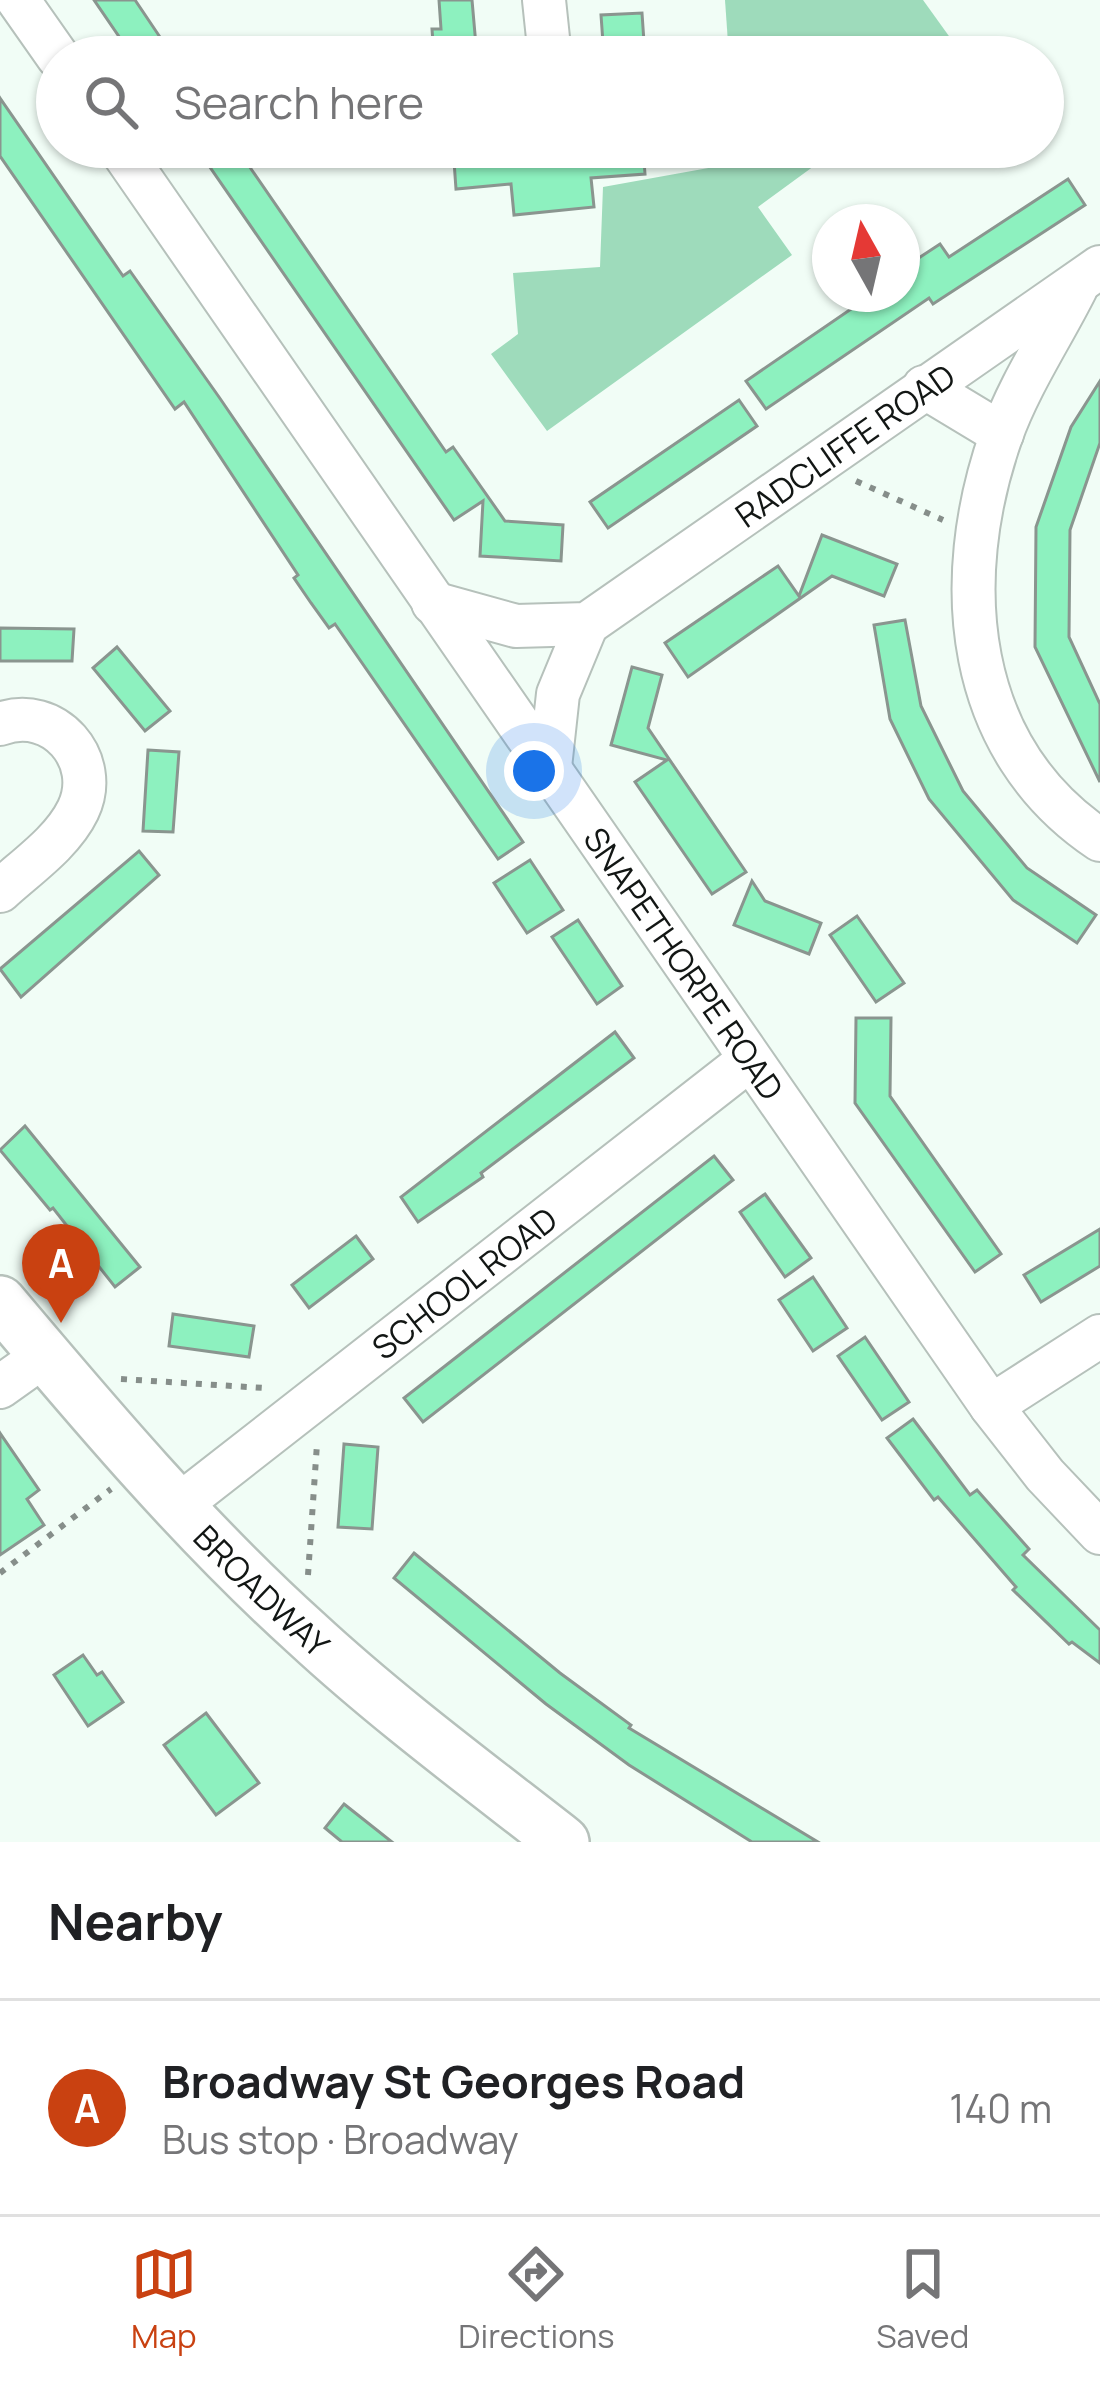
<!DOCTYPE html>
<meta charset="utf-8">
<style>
:root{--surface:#fff;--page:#f2f2f2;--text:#202124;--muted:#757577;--line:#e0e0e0;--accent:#c94111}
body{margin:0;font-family:Manrope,sans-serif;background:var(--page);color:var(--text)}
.compass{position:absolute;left:812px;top:204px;width:108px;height:108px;border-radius:50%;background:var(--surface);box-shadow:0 3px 9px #0004;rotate:352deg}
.you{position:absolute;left:534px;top:771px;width:42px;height:42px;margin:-30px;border:9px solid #fff;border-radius:50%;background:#1a73e8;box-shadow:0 0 0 18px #1a73e833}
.badge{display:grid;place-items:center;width:78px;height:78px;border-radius:50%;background:var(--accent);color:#fff;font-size:39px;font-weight:700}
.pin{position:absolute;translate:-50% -99px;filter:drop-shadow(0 3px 6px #0008)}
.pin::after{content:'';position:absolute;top:63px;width:42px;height:36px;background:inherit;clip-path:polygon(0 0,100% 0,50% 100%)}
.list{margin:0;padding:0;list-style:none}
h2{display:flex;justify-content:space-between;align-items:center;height:156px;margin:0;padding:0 48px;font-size:51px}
h2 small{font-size:39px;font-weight:400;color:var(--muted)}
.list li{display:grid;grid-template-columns:78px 1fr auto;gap:36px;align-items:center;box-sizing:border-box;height:216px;padding:0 48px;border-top:3px solid var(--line)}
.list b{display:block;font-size:45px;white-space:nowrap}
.list p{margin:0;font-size:39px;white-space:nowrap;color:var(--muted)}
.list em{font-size:39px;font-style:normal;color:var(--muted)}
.icon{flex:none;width:66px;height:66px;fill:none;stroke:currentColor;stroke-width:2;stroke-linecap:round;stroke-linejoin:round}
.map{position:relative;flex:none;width:1100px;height:1842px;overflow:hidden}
.search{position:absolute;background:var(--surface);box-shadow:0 3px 9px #0004;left:36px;right:36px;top:36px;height:132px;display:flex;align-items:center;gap:30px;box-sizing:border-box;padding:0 42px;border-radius:66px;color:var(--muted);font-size:45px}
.sheet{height:372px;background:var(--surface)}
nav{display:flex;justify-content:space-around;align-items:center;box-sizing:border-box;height:168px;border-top:3px solid var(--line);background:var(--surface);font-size:33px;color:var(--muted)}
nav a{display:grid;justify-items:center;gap:6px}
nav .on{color:var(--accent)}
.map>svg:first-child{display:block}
.green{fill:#9edbbb}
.building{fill:#8df1bf;stroke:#8a958f;stroke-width:3}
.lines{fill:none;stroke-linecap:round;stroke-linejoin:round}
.minor-casing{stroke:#b6c1bb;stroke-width:46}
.tertiary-casing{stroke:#b6c1bb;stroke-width:56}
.path{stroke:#868e8a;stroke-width:6;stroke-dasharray:6 9;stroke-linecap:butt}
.minor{stroke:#fff;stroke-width:42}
.tertiary{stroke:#fff;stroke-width:51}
.labels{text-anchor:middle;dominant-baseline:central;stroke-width:9;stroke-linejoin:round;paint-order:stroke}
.street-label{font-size:33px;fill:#121614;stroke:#fff}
</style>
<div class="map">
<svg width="1100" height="1842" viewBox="0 0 1100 1842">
<rect width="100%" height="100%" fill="#f1fdf6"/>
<g class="green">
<polygon points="725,0 923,0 964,57 729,57"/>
<polygon points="736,147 840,147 758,207 792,255 547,431 491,354 518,334 513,273 600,267 603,187 736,163"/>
</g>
<g class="building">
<polygon points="94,0 135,0 164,43 144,57 133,57"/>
<polygon points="439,0 472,0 477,57 434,57 432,29 441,29"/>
<polygon points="642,13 645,57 604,57 601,15"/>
<polygon points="0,98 123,276 130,271 219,397 523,842 498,859 335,624 329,628 311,603 294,578 298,575 184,402 175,409 0,156"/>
<polygon points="196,147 236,147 446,452 453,447 505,521 563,525 561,561 480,556 483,501 454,520"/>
<polygon points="453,147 643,147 645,174 591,178 594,207 514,215 511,184 456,189"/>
<polygon points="1068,179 1085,205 933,304 929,298 766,409 746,381 873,294 902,294 902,269 940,244 949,257"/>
<polygon points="1100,381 1100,443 1070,530 1069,637 1100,704 1100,782 1035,647 1036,527 1071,427"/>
<polygon points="739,400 757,426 608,528 590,502"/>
<polygon points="822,535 897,564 884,596 832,576 688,677 665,643 778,566 799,596"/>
<polygon points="905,620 921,706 963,791 1027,868 1096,915 1077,943 1013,900 929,799 890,719 874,625"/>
<polygon points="0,628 74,629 72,661 0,661"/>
<polygon points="117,647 170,711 145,731 93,668"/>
<polygon points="632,667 662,675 648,728 746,872 712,894 635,782 667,760 611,745"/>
<polygon points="148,750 179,752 173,832 143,831"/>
<polygon points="139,851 159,875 21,997 0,969"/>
<polygon points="530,860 563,910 527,933 494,883"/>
<polygon points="752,881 765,901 821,923 809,954 734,925"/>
<polygon points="857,916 904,983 876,1002 830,935"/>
<polygon points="578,920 622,986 597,1004 552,937"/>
<polygon points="856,1018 891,1018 890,1096 1001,1254 975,1272 855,1103"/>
<polygon points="615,1032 634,1058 481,1173 483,1177 418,1222 401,1197"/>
<polygon points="25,1126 140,1267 115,1287 53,1208 50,1210 0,1150"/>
<polygon points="714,1156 733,1180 423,1422 404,1398"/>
<polygon points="765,1194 811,1258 785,1277 740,1212"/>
<polygon points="1100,1229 1100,1266 1041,1302 1024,1275"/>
<polygon points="356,1236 373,1259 309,1308 292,1285"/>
<polygon points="813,1277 847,1328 813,1351 779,1300"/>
<polygon points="173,1314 254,1326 249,1357 169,1346"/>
<polygon points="865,1337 909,1402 882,1420 838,1356"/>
<polygon points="913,1419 970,1495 977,1490 1029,1549 1023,1555 1100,1630 1100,1663 1072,1642 1069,1644 1013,1590 1016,1587 938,1497 934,1500 887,1438"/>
<polygon points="0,1433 39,1490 27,1499 44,1525 0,1555"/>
<polygon points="344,1444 378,1447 372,1529 338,1527"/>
<polygon points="414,1553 560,1673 631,1725 629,1728 818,1842 752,1842 629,1765 546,1704 394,1578"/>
<polygon points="83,1655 97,1675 102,1672 123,1702 88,1726 54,1675"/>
<polygon points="206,1713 259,1783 216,1815 164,1745"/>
<polygon points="344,1804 392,1842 342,1842 325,1828"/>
</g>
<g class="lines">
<defs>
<g id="minor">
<polyline points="18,0 58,57"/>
<polyline points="544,0 550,57"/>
<path id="s1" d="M119,147L991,1406L1045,1475L1100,1533"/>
<path d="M1076,288C1052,336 1019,385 1001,436C950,581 963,748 1100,840"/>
<polyline points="924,387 1002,434"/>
<path id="s2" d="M433,603L516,626L587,624L1100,267"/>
<path d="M0,724C54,704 102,760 78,810C62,843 26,867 0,891"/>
<polyline points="550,767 558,694 587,624"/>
<polyline points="0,1387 45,1355"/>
<polyline points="991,1406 1100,1336"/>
<path id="s3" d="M178,1506L749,1060"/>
</g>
<g id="tertiary">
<path id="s4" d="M0,1302C96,1416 195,1533 306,1633C387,1708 476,1774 563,1842"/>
</g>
</defs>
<use href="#minor" class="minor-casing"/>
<use href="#tertiary" class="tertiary-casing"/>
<g class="path">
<polyline points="856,481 943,520"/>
<polyline points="121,1379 264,1388"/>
<polyline points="0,1573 111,1489"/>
<polyline points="308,1575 317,1444"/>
</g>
<use href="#minor" class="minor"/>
<use href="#tertiary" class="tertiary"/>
</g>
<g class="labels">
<g class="street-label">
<text stroke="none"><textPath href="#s2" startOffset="471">RADCLIFFE ROAD</textPath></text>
<text stroke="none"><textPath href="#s1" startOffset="993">SNAPETHORPE ROAD</textPath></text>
<text stroke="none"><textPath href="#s3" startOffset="363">SCHOOL ROAD</textPath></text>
<text stroke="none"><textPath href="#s4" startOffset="390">BROADWAY</textPath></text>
</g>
</g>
</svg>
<svg class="compass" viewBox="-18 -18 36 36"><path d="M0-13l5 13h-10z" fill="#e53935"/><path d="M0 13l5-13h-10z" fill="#757577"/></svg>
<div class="you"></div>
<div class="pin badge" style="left:61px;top:1323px">A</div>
<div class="search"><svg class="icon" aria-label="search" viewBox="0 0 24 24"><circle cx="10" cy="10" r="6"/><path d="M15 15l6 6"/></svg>Search here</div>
</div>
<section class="sheet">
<h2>Nearby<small></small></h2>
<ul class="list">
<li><span class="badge">A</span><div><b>Broadway St Georges Road</b><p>Bus stop · Broadway</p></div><em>140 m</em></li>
</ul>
</section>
<nav>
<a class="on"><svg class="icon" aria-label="map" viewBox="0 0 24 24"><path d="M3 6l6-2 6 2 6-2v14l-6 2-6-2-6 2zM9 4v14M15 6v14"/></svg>Map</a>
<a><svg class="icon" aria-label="directions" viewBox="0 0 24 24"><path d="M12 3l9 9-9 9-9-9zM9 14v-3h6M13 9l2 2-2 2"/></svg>Directions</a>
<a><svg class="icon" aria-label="saved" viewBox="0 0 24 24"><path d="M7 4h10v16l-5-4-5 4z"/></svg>Saved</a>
</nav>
